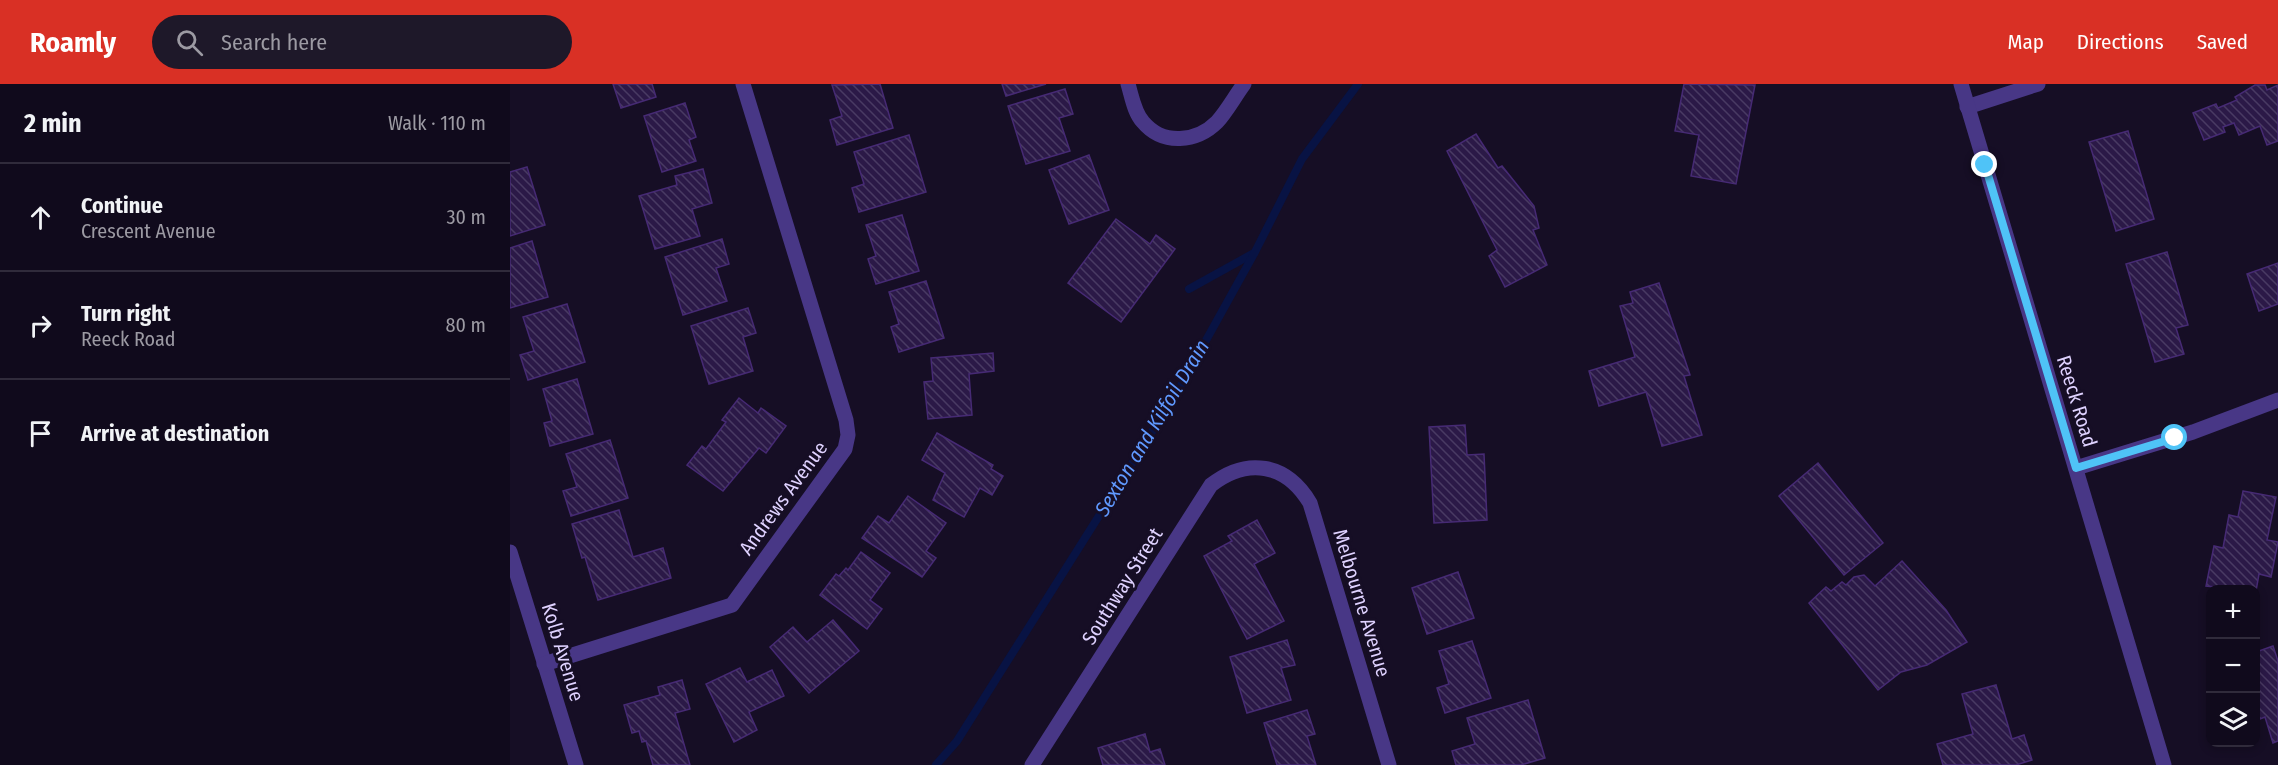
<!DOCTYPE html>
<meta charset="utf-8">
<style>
:root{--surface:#100a1c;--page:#1e1829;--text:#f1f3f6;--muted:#9c9aa3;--line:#302b3b;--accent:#d93025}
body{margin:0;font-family:"Fira Sans Condensed",sans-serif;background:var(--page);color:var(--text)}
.controls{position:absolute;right:18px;bottom:18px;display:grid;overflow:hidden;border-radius:12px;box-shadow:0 3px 9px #0003}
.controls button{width:54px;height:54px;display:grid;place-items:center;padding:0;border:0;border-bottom:2px solid var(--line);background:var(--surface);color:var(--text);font:30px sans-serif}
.stop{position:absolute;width:18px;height:18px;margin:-14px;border:4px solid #4fc3f7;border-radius:50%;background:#fff}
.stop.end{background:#4fc3f7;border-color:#fff;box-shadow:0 2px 6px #0008}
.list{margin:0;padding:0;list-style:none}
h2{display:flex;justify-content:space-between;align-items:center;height:78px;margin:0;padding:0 24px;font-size:26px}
h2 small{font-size:20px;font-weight:400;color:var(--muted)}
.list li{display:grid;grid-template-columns:39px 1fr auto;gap:18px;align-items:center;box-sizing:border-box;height:108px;padding:0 24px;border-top:2px solid var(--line)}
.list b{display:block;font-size:22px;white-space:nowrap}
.list p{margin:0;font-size:20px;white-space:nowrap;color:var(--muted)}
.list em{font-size:20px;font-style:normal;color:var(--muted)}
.icon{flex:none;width:33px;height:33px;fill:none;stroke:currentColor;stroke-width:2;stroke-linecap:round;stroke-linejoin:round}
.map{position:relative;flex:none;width:1768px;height:681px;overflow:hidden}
header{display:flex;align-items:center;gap:36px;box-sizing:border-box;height:84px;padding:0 30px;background:var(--accent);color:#fff}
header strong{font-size:28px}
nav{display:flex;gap:33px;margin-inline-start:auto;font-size:21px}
.search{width:420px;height:54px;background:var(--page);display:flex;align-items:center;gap:15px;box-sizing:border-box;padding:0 21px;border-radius:33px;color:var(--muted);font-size:22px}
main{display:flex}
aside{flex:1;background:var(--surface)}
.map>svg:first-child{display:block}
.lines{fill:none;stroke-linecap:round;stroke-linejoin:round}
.stream{stroke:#081344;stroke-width:8}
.building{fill:url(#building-back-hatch);stroke:#462a74;stroke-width:1.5}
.minor{stroke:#483786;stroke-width:15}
.tertiary{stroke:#483786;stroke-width:15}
.route{stroke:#4fc3f7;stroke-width:8}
.labels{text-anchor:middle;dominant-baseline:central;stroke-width:6;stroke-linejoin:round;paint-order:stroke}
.street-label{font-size:20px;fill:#dfd2ff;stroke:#160e25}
.water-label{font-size:21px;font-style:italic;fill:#6099ff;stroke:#160e25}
</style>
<header>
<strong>Roamly</strong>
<div class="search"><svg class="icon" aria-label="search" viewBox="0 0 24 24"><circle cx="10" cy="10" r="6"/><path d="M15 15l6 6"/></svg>Search here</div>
<nav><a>Map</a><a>Directions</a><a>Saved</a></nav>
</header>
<main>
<aside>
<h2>2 min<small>Walk · 110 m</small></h2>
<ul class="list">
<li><svg class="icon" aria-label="ahead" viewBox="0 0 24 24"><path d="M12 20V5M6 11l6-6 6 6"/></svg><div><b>Continue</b><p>Crescent Avenue</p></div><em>30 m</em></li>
<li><svg class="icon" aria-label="right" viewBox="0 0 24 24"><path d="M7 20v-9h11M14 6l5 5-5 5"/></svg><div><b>Turn right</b><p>Reeck Road</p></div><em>80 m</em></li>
<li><svg class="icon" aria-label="arrive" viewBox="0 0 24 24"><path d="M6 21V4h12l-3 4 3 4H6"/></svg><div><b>Arrive at destination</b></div></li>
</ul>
</aside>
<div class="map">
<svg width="1768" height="681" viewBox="0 0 1768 681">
<defs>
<pattern id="building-back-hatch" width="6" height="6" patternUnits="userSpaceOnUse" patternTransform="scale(1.5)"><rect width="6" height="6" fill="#2b1947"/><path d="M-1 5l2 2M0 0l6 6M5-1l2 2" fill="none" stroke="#493a63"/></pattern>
</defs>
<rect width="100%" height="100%" fill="#160e25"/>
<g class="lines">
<g class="stream">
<polyline points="679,205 744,169"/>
<polyline points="426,681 447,657 669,305 745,168 792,75 848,0"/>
</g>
</g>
<g class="building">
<polygon points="103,0 142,0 146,13 111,24"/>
<polygon points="370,0 383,44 327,61 320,36 332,32 322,1"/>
<polygon points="492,0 536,0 496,12"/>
<polygon points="1174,0 1245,1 1226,100 1181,92 1189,51 1165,47"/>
<polygon points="1745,1 1755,1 1757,6 1768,1 1768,57 1757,61 1750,42 1729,51 1724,39 1713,43 1715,48 1694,56 1683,29 1706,20 1708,24 1727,16 1725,13"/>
<polygon points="555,5 563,30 549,34 560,67 516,80 498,22"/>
<polygon points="175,19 186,53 179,56 186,77 152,88 134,32"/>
<polygon points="1618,47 1644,135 1606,147 1579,58"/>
<polygon points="966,50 988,84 992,82 1024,122 1029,144 1023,146 1037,181 995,203 979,172 987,166 937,67"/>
<polygon points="399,51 416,108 349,128 342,104 354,100 344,68"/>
<polygon points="579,71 599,126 559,140 539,86"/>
<polygon points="17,83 35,141 0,152 0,88"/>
<polygon points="193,85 202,119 182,125 190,152 145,165 129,112 167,101 165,92"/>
<polygon points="392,131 409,187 366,200 358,175 366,172 356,141"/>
<polygon points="606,135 640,160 646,151 665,165 611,238 558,199"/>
<polygon points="212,155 219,180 206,184 217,217 173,231 155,173"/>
<polygon points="22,157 38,213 0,224 0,164"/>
<polygon points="1657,168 1678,241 1666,244 1674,270 1645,278 1616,180"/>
<polygon points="1768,179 1768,220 1749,227 1737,190"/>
<polygon points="416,197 434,254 389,268 381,243 389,240 379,208"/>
<polygon points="1149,199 1180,291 1174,292 1192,351 1152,362 1136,308 1089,322 1079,287 1125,273 1110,222 1123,219 1120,208"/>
<polygon points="57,220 75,278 18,296 10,271 24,267 13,233"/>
<polygon points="238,224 246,249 233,253 243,287 199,300 181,242"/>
<polygon points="483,269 484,287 459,290 462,331 418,335 414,298 423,297 421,274"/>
<polygon points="67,295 83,350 40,362 34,339 42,337 33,305"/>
<polygon points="229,314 248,329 251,324 276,342 256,369 249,364 213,407 177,381 192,362 196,365 216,338 212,336"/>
<polygon points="955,341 957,371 974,370 977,436 924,439 919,343"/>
<polygon points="427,349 483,381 481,385 493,392 482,411 470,404 454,433 423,416 435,389 412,376"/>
<polygon points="100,356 118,414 61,432 53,407 67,403 56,370"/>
<polygon points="1308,379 1373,459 1334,491 1269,412"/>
<polygon points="1733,407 1766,413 1757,456 1768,458 1761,493 1749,490 1746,507 1696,502 1704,462 1713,464 1719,431 1728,433"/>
<polygon points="398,412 436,439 416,467 426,474 412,493 352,454 368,432 379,439"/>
<polygon points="109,426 123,473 153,464 161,494 88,516 75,473 72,474 62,440"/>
<polygon points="747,436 765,469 744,480 774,537 737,555 694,472 722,457 718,452"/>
<polygon points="351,468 380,489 360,516 372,525 357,545 310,511 326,490 329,492 336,484 338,486"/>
<polygon points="1392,477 1436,526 1457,558 1417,581 1391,588 1368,606 1299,519 1316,503 1321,507 1332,498 1336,501 1344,493 1354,491 1365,502"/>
<polygon points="948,488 964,534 917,550 902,504"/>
<polygon points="323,536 349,567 299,609 260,563 283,543 297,558"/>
<polygon points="777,556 785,581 771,584 781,616 737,629 720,573"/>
<polygon points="962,557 981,614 935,629 927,604 939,600 929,567"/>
<polygon points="1763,562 1768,577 1768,657 1763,659 1755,633 1750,635 1746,622 1746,568"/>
<polygon points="230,584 237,598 262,586 274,612 239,628 247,646 224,658 196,600"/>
<polygon points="172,596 180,625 165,629 180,681 143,681 136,657 132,658 129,647 122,649 114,621 150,611 148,603"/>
<polygon points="1486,601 1502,655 1514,651 1522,676 1506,681 1433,681 1427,660 1463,650 1452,610"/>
<polygon points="1018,616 1035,674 1011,681 946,681 942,667 965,660 957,634"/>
<polygon points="797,626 805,650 797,652 806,681 767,681 754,639"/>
<polygon points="635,650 640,668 650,665 655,681 593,681 588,664"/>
</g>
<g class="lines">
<g class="minor">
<path d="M618,0C622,13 624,28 633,38C653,62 687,58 707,38C717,27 725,12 734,0"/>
<polyline points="1457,23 1528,0"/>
<polyline points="1566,384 1683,348 1768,316"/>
<polyline points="0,468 66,681"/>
<polyline points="34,580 222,521 335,365 338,351 336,336 233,0"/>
<path d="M522,681L701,401C737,373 776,379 800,419L879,681"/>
</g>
<polyline class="tertiary" points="1451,0 1654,681"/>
</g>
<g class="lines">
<polyline class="route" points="1475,81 1566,384 1665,354"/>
</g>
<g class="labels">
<g class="street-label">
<text transform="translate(1567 317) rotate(73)">Reeck Road</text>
<text transform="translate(273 414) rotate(-54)">Andrews Avenue</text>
<text transform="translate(612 502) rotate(-58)">Southway Street</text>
<text transform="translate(852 519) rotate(73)">Melbourne Avenue</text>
<text transform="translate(53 568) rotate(73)">Kolb Avenue</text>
</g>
<g class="water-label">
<text transform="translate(642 344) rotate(-59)">Sexton and Kilfoil Drain</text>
</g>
</g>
</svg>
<div class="controls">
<button>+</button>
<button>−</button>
<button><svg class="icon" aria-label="layers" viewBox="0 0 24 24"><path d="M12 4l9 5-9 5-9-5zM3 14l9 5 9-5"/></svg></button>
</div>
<div class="stop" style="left:1665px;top:354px"></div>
<div class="stop end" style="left:1475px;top:81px"></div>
</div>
</main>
